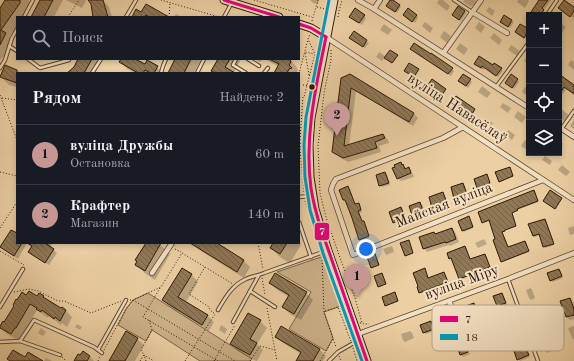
<!DOCTYPE html>
<html lang="ru">
<meta charset="utf-8">
<style>
:root{--surface:#171b24;--page:#242831;--text:#f1f3f6;--muted:#9ea1a6;--line:#363941;--accent:#c59692}
body{margin:0;font-family:"Old Standard TT",serif;background:var(--page);color:var(--text)}
.controls{position:absolute;right:12px;top:12px;display:grid;overflow:hidden;border-radius:0px;box-shadow:0 2px 6px #0003}
.controls button{width:36px;height:36px;display:grid;place-items:center;padding:0;border:0;border-bottom:1px solid var(--line);background:var(--surface);color:var(--text);font:20px sans-serif}
.you{position:absolute;left:366px;top:249px;width:14px;height:14px;margin:-10px;border:3px solid #fff;border-radius:50%;background:#1a73e8;box-shadow:0 0 0 6px #1a73e833}
.badge{display:grid;place-items:center;width:26px;height:26px;border-radius:50%;background:var(--accent);color:#111;font-size:13px;font-weight:700}
.pin{position:absolute;translate:-50% -33px;filter:drop-shadow(0 1px 2px #0008)}
.pin::after{content:'';position:absolute;top:21px;width:14px;height:12px;background:inherit;clip-path:polygon(0 0,100% 0,50% 100%)}
.list{margin:0;padding:0;list-style:none}
h2{display:flex;justify-content:space-between;align-items:center;height:52px;margin:0;padding:0 16px;font-size:17px}
h2 small{font-size:13px;font-weight:400;color:var(--muted)}
.list li{display:grid;grid-template-columns:26px 1fr auto;gap:12px;align-items:center;box-sizing:border-box;height:60px;padding:0 16px;border-top:1px solid var(--line)}
.list b{display:block;font-size:15px;white-space:nowrap}
.list p{margin:0;font-size:13px;white-space:nowrap;color:var(--muted)}
.list em{font-size:13px;font-style:normal;color:var(--muted)}
.icon{flex:none;width:22px;height:22px;fill:none;stroke:currentColor;stroke-width:2;stroke-linecap:round;stroke-linejoin:round}
.map{position:relative;flex:none;width:574px;height:361px;overflow:hidden}
.search{position:absolute;background:var(--surface);box-shadow:0 2px 6px #0003;left:16px;top:16px;width:284px;height:44px;display:flex;align-items:center;gap:10px;box-sizing:border-box;padding:0 14px;border-radius:0px;color:var(--muted);font-size:15px}
.panel{position:absolute;background:var(--surface);box-shadow:0 2px 6px #0003;left:16px;top:72px;width:284px;height:172px;border-radius:0px}
.map>svg:first-child{display:block}
.green{fill:#ccb189;stroke:#7c6546}
.shadow{fill:#0003}
.building{fill:url(#building-back-hatch);stroke:#2d1904}
.lines{fill:none;stroke-linecap:round;stroke-linejoin:round}
.lane-casing{stroke:#5d472c;stroke-width:4.5}
.street-casing{stroke:#5d472c;stroke-width:6}
.secondary-casing{stroke:#2d1904;stroke-width:9}
.path{stroke:#2d1904;stroke-width:1;stroke-dasharray:1 2;stroke-linecap:butt}
.lane{stroke:#f3e0c4;stroke-width:2.5}
.street{stroke:#f3e0c4;stroke-width:4.5}
.secondary{stroke:#f3e0c4;stroke-width:7}
.bus-1-casing{stroke:#f3e0c4;stroke-width:6}
.bus-2-casing{stroke:#f3e0c4;stroke-width:6}
.bus-1{stroke:#e5007d;stroke-width:3}
.bus-2{stroke:#049bba;stroke-width:3}
.bus-dot{fill:#2d1904;stroke:#f3e0c4;stroke-width:1.5}
.labels{text-anchor:middle;dominant-baseline:central;stroke-width:4;stroke-linejoin:round;paint-order:stroke}
.street-label{font-size:15px;fill:#2d1904;stroke:#f3e0c4}
.key{fill:#f3e0c4;stroke:#b8a48a;stroke-width:1}
.key-label{font-size:11px;fill:#2d1904}
.line-badge{stroke:#f3e0c4;stroke-width:1.5}
.badge-label{font-size:11px;text-anchor:middle;font-weight:bold;fill:#fff}
</style>
<div class="map">
<svg width="574" height="361" viewBox="0 0 574 361">
<defs>
<pattern id="building-back-hatch" width="6" height="6" patternUnits="userSpaceOnUse"><rect width="6" height="6" fill="#907857"/><path d="M-1 5l2 2M0 0l6 6M5-1l2 2" fill="none" stroke="#766246"/></pattern>
</defs>
<rect width="100%" height="100%" fill="#ecd0a4"/>
<filter id="stains"><feTurbulence type="fractalNoise" baseFrequency=".005" numOctaves="4"/><feColorMatrix values="0 0 0 0 .2 0 0 0 0 .09 0 0 0 0 .02 0 0 0 .5 -.17"/></filter>
<radialGradient id="worn" r=".72"><stop offset=".6" stop-color="#630" stop-opacity="0"/><stop offset="1" stop-color="#630" stop-opacity=".3"/></radialGradient>
<g class="green">
<polygon points="324,256 341,306 324,312 333,338 326,351 289,329 311,292 277,272"/>
<polygon points="148,293 252,359 250,361 200,361 152,330 146,341 118,325 126,309 133,300"/>
</g>
<g class="shadow">
<polygon points="6,0 29,0 29,1 27,11 23,17 17,17 17,25 9,37 13,42 6,54 0,60 0,10"/>
<polygon points="41,0 63,0 54,17 32,17"/>
<polygon points="66,0 85,0 86,1 82,8"/>
<polygon points="89,0 103,0 109,7 112,17 94,17 92,4"/>
<polygon points="310,0 319,0 318,4 313,3"/>
<polygon points="391,0 401,7 397,13 389,8"/>
<polygon points="439,0 443,0 450,6 447,11 437,3"/>
<polygon points="464,0 475,0 477,1 473,6 472,5 471,7 463,2"/>
<polygon points="518,0 528,0 529,1 525,8 517,2"/>
<polygon points="540,0 551,0 543,11 545,13 543,15 536,15"/>
<polygon points="489,7 495,11 492,16 486,11"/>
<polygon points="574,8 574,16 573,18 561,10"/>
<polygon points="464,11 466,13 461,21 455,17"/>
<polygon points="176,14 181,17 174,17"/>
<polygon points="364,16 366,18 362,25 352,19"/>
<polygon points="417,16 418,18 415,23 406,17"/>
<polygon points="505,16 514,22 510,28 501,22"/>
<polygon points="425,22 433,28 430,33 422,26"/>
<polygon points="479,22 485,27 481,33 475,28"/>
<polygon points="559,22 566,27 560,35 559,34"/>
<polygon points="384,24 392,30 388,35 380,30"/>
<polygon points="521,25 529,31 529,35 526,39 518,34"/>
<polygon points="444,31 451,36 447,43 440,37"/>
<polygon points="354,32 369,43 365,48 352,40"/>
<polygon points="494,33 502,40 499,45 490,38"/>
<polygon points="460,43 468,49 464,55 456,49"/>
<polygon points="511,45 520,51 517,56 508,50"/>
<polygon points="390,51 398,56 393,63 385,57 382,61 376,57 379,52 386,57"/>
<polygon points="413,51 452,69 454,71 451,76"/>
<polygon points="529,54 529,65 524,61"/>
<polygon points="79,59 100,59 96,66 98,67 95,73 65,73 71,71 75,67"/>
<polygon points="122,59 133,59 145,66 157,67 163,73 135,73 127,69 121,62"/>
<polygon points="176,59 201,59 194,73 169,73"/>
<polygon points="219,59 241,59 234,73 214,73 212,71"/>
<polygon points="254,59 262,59 260,62"/>
<polygon points="265,59 289,59 296,66 298,70 296,73 275,73 279,67"/>
<polygon points="571,60 574,62 574,70 568,65"/>
<polygon points="477,65 493,67 501,69 503,71 498,77 485,68 483,70"/>
<polygon points="6,67 23,73 17,73 17,87 9,85 1,77"/>
<polygon points="350,75 414,114 418,118 413,126 356,91 349,146 383,135 388,140 389,143 379,146 381,152 348,162 338,156 333,152"/>
<polygon points="559,77 572,85 574,84 574,93 566,89 563,94 559,91"/>
<polygon points="470,80 472,82 468,88 461,83"/>
<polygon points="517,80 519,82 514,89 508,85"/>
<polygon points="482,86 491,93 487,98 478,92"/>
<polygon points="525,87 529,90 529,97 522,92"/>
<polygon points="503,103 511,108 508,113 500,107"/>
<polygon points="560,108 569,115 564,121 559,117 559,109"/>
<polygon points="518,111 526,117 522,123 514,117"/>
<polygon points="486,118 493,123 490,127 483,122"/>
<polygon points="574,120 574,129 570,126"/>
<polygon points="508,130 515,135 512,140 505,135"/>
<polygon points="525,140 529,143 529,147 527,150 521,146"/>
<polygon points="559,140 563,144 560,148 559,147"/>
<polygon points="545,156 552,161 550,165 542,160"/>
<polygon points="401,163 407,169 409,168 412,172 414,177 401,181 398,178"/>
<polygon points="562,165 570,172 566,176 558,170"/>
<polygon points="385,173 387,175 390,185 382,187 380,185"/>
<polygon points="464,185 467,195 456,199 455,198"/>
<polygon points="348,188 350,189 355,205 358,204 360,205 362,212 359,213 362,222 365,223 369,238 362,240 360,239 346,201 344,200"/>
<polygon points="535,192 538,202 517,210 518,211 512,213 516,226 505,230 505,231 502,232 509,248 525,243 529,252 502,262 497,239 490,221 484,223 483,222"/>
<polygon points="561,198 562,199 556,209 545,202"/>
<polygon points="420,203 423,206 427,217 417,220 414,217"/>
<polygon points="469,218 473,228 464,232 459,221"/>
<polygon points="546,221 554,245 545,248 540,235 534,237 533,236"/>
<polygon points="574,226 574,234 570,235 568,228"/>
<polygon points="452,229 455,232 459,242 450,246 449,245 427,252 424,248 436,235"/>
<polygon points="17,234 17,243 52,243 50,247 57,253 49,265 33,256 29,252 33,247 27,243 18,259 4,250 1,247"/>
<polygon points="484,239 487,244 478,248 475,243"/>
<polygon points="147,243 158,243 170,254 155,280 146,274 136,265"/>
<polygon points="195,243 220,243 219,246 243,260 250,267 244,278 201,251 194,245"/>
<polygon points="274,243 299,243 301,245 290,263 281,258 271,248"/>
<polygon points="392,246 394,252 386,255 383,249"/>
<polygon points="449,253 470,260 486,256 490,268 460,280 452,259 450,258"/>
<polygon points="182,269 192,275 198,282 186,302 208,316 214,322 209,331 170,307 163,300"/>
<polygon points="425,270 429,279 444,274 448,283 421,293 418,287"/>
<polygon points="559,270 561,272 563,278 553,282 551,280"/>
<polygon points="275,275 306,293 313,300 301,320 290,314 283,307 289,297 277,290 270,283"/>
<polygon points="531,288 532,290 535,298 531,300 529,298 526,290"/>
<polygon points="501,294 503,296 507,305 500,308 498,306 495,297"/>
<polygon points="26,296 37,297 47,301 66,311 72,317 67,327 62,323 61,325 49,316 48,318 37,310 23,334 22,334 18,340 7,334 0,327"/>
<polygon points="570,299 574,304 574,319 570,320 567,317 562,302"/>
<polygon points="474,304 476,306 480,316 471,320 469,318"/>
<polygon points="260,321 267,328 257,344 263,350 257,361 256,361 238,351 232,344"/>
<polygon points="431,322 433,324 435,331 426,334 424,332"/>
<polygon points="77,324 82,327 80,330 75,327"/>
<polygon points="221,325 227,329 225,334 219,330"/>
<polygon points="574,326 574,340 572,338 568,328"/>
<polygon points="41,328 46,332 43,336 38,333"/>
<polygon points="410,331 412,333 414,338 405,342 403,340 401,334"/>
<polygon points="550,336 552,338 556,349 547,353 545,351 541,340"/>
<polygon points="276,337 320,350 326,356 323,361 297,361 301,354 283,343"/>
<polygon points="137,339 144,345 135,361 110,361"/>
<polygon points="465,344 467,346 470,354 463,357 461,355 458,347"/>
<polygon points="524,345 526,347 530,357 520,361 518,359"/>
<polygon points="83,352 90,357 94,361 75,361 81,356"/>
<polygon points="46,358 52,361 44,361"/>
</g>
<g class="building">
<polygon points="5,0 20,0 20,3 1,30 6,33 0,45 0,8"/>
<polygon points="40,0 53,0 44,17 31,17"/>
<polygon points="88,0 103,0 108,17 93,17 91,4"/>
<polygon points="390,0 393,0 400,5 395,12 386,6"/>
<polygon points="539,0 548,0 542,8 544,10 540,15 535,15 531,12"/>
<polygon points="564,0 574,7 574,11 570,17 558,8"/>
<polygon points="146,4 169,17 149,17 146,15 144,17 132,17 136,9 141,12"/>
<polygon points="458,6 465,11 459,20 452,15"/>
<polygon points="355,8 365,15 359,23 349,17"/>
<polygon points="408,8 417,15 412,22 403,15"/>
<polygon points="504,15 512,20 508,27 500,22"/>
<polygon points="520,24 529,29 524,38 515,32"/>
<polygon points="354,31 367,40 363,47 349,38"/>
<polygon points="414,43 431,54 431,53 453,68 448,74 410,49"/>
<polygon points="390,50 398,55 392,63 384,58"/>
<polygon points="479,56 493,65 494,63 502,68 496,76 482,66 481,68 474,64"/>
<polygon points="78,59 92,59 84,73 67,73 74,67"/>
<polygon points="121,59 135,59 145,64 147,60 158,66 154,73 150,73 145,70 143,73 138,73 119,62"/>
<polygon points="175,59 191,59 184,73 168,73"/>
<polygon points="218,59 230,59 225,67 235,73 215,73 211,71"/>
<polygon points="269,59 290,59 291,62 289,65 292,68 289,69 287,73 274,73 279,64"/>
<polygon points="409,63 419,69 414,77 404,71"/>
<polygon points="5,65 17,70 17,83 0,77"/>
<polygon points="350,74 414,113 409,122 351,88 344,146 383,134 385,138 375,142 377,148 343,158 332,152 341,78"/>
<polygon points="463,74 471,79 466,86 458,81"/>
<polygon points="511,74 518,79 512,88 505,83"/>
<polygon points="559,74 574,85 574,94 564,87 559,95"/>
<polygon points="432,79 446,89 442,95 428,85"/>
<polygon points="456,96 475,109 471,116 452,102"/>
<polygon points="401,162 402,165 403,164 405,169 409,167 411,173 397,179 392,168 395,167 394,165"/>
<polygon points="510,167 513,176 499,182 495,172"/>
<polygon points="385,172 389,183 379,186 376,175"/>
<polygon points="487,174 490,183 477,188 474,179"/>
<polygon points="463,183 467,194 454,199 451,187"/>
<polygon points="348,186 355,204 359,203 361,210 358,211 362,221 364,221 369,236 359,240 352,218 345,200 343,200 339,190"/>
<polygon points="534,190 538,201 517,209 518,210 512,213 516,226 505,230 505,231 502,232 508,247 525,241 529,251 501,262 493,240 495,239 489,220 482,223 478,212"/>
<polygon points="550,190 562,198 555,209 543,201"/>
<polygon points="443,192 447,203 432,208 429,197"/>
<polygon points="420,202 424,214 413,218 409,206"/>
<polygon points="401,207 405,218 393,223 389,212"/>
<polygon points="469,216 473,227 462,231 458,221"/>
<polygon points="545,219 554,244 543,247 539,234 533,236 528,224"/>
<polygon points="452,228 456,239 446,243 445,242 423,249 419,237 434,232 435,234"/>
<polygon points="11,230 17,233 17,243 22,243 14,256 0,247"/>
<polygon points="409,240 413,253 405,256 400,243"/>
<polygon points="27,243 45,243 54,249 45,263 28,252 32,246"/>
<polygon points="146,243 161,243 145,271 135,265 137,261 135,260"/>
<polygon points="190,243 217,243 244,260 237,272"/>
<polygon points="273,243 287,243 280,254 270,248"/>
<polygon points="465,246 470,259 485,254 490,267 459,279 451,258 449,259 447,253"/>
<polygon points="374,251 379,265 371,268 366,254"/>
<polygon points="182,268 192,274 178,297 208,315 202,325 162,300"/>
<polygon points="425,268 428,278 444,272 448,282 419,293 417,287 418,286 413,273"/>
<polygon points="559,269 562,276 550,281 547,273"/>
<polygon points="275,273 307,292 294,314 282,307 289,295 269,283"/>
<polygon points="382,273 386,284 378,287 374,276"/>
<polygon points="29,291 37,296 39,293 44,296 43,297 61,308 62,307 66,310 60,321 55,317 54,319 42,310 41,312 36,309 37,308 30,304 16,328 15,328 11,334 0,328 0,326 3,321 4,322 14,306 13,305 16,299 17,300 22,292 26,295"/>
<polygon points="395,292 398,301 385,306 382,297"/>
<polygon points="502,293 506,303 497,306 493,296"/>
<polygon points="570,298 574,309 574,315 566,317 560,301"/>
<polygon points="474,303 478,314 468,319 463,307"/>
<polygon points="248,313 261,320 250,339 257,343 250,355 230,344"/>
<polygon points="431,321 434,329 423,333 420,325"/>
<polygon points="281,326 320,349 313,361 296,361 301,352 275,337"/>
<polygon points="126,331 138,338 125,361 109,361"/>
<polygon points="465,343 468,352 460,355 457,346"/>
<polygon points="524,344 529,355 517,360 513,348"/>
<polygon points="13,350 25,357 28,352 43,361 10,361 7,359"/>
<polygon points="83,351 90,356 87,361 74,361 78,354 80,355"/>
</g>
<g class="lines">
<defs>
<g id="lane">
<polyline points="454,0 472,12"/>
<polyline points="547,15 557,0"/>
<polyline points="24,17 33,0"/>
<polyline points="126,17 136,0"/>
<polyline points="224,17 231,4"/>
<polyline points="9,46 17,51"/>
<polyline points="28,59 40,68 69,60 69,59"/>
<polyline points="236,59 233,65 246,73"/>
<polyline points="248,59 259,66"/>
<polyline points="559,66 560,64"/>
<polyline points="0,68 5,60 12,38 17,29"/>
<polyline points="92,73 101,59"/>
<polyline points="161,73 163,66 166,59"/>
<polyline points="197,73 204,59"/>
<polyline points="264,73 268,68"/>
<polyline points="496,87 527,45"/>
<polyline points="562,128 574,111"/>
<polyline points="299,145 309,145"/>
<polyline points="299,197 312,196"/>
<polyline points="299,222 311,257"/>
<polyline points="259,275 250,291 275,307"/>
<polyline points="508,279 538,361"/>
<polyline points="0,307 23,269"/>
<path d="M218,310C225,298 232,285 246,279C252,276 258,276 264,273L326,251"/>
<polyline points="233,322 250,291"/>
<polyline points="20,341 34,320 94,347 102,353"/>
<polyline points="0,342 20,341 60,355"/>
<polyline points="98,350 126,300"/>
<polyline points="329,361 338,352 359,340"/>
</g>
<g id="street">
<polyline points="358,0 374,9 529,108"/>
<polyline points="374,9 380,0"/>
<polyline points="472,12 507,33"/>
<polyline points="326,37 574,200"/>
<polyline points="444,52 481,0"/>
<polyline points="463,127 443,138 336,179 333,184 331,190 353,255 543,180"/>
<polyline points="559,127 574,137"/>
<polyline points="152,273 172,243"/>
<polyline points="449,301 464,336"/>
<polyline points="358,334 508,279 574,253"/>
</g>
<g id="secondary">
<polyline points="224,0 279,17"/>
<polyline points="334,0 311,118 309,145 310,177 315,209 328,251 367,361"/>
<polyline points="299,24 311,28 326,37"/>
</g>
</defs>
<use href="#lane" class="lane-casing"/>
<use href="#street" class="street-casing"/>
<use href="#secondary" class="secondary-casing"/>
<g class="path">
<polyline points="161,0 219,17"/>
<polyline points="254,0 312,17"/>
<polyline points="317,7 325,9"/>
<polyline points="339,11 342,0"/>
<polyline points="68,17 79,0"/>
<polyline points="169,17 170,3"/>
<polyline points="338,17 339,12"/>
<polyline points="312,21 318,0"/>
<polyline points="331,50 331,60 324,93 318,146 320,193 326,217 339,255 355,298 362,323"/>
<polyline points="287,73 288,73"/>
<polyline points="299,74 308,39"/>
<polyline points="309,75 305,52 314,54"/>
<polyline points="303,85 311,86"/>
<polyline points="0,95 17,140"/>
<polyline points="2,98 17,100"/>
<polyline points="300,140 303,97 304,97 315,54 308,39 310,34"/>
<polyline points="300,149 304,192"/>
<polyline points="0,172 17,176"/>
<polyline points="305,201 316,234"/>
<polyline points="0,228 17,202"/>
<polyline points="258,243 263,269"/>
<polyline points="175,249 181,252"/>
<polyline points="0,251 24,265"/>
<polyline points="322,257 324,312 336,347"/>
<polyline points="262,278 265,295"/>
<polyline points="160,288 143,317 218,361"/>
<polyline points="14,292 29,289 38,291 58,301 64,301 91,313 121,301"/>
<polyline points="130,300 133,300 235,361"/>
<polyline points="267,308 277,361"/>
<polyline points="325,311 338,307 346,328 348,328"/>
<polyline points="360,323 362,323 364,324 369,324"/>
<polyline points="346,329 351,341"/>
<polyline points="353,348 357,361"/>
<polyline points="104,350 126,309 133,300 161,287 182,253 233,284"/>
<polyline points="339,356 341,361"/>
<polyline points="62,357 66,361"/>
<polyline points="98,361 100,356"/>
<polyline points="140,361 144,355 141,350 152,330 149,320"/>
<polyline points="146,361 144,355 154,361"/>
<polyline points="185,361 215,314 210,310 209,307 189,294 205,267"/>
<polyline points="214,361 235,325"/>
<polyline points="250,361 260,346 275,350"/>
<polyline points="320,361 333,339"/>
</g>
<use href="#lane" class="lane"/>
<use href="#street" class="street"/>
<use href="#secondary" class="secondary"/>
<defs>
<g id="bus-1">
<polyline points="224,0 279,17"/>
<polyline points="299,24 311,28 326,37"/>
<path d="M326,37C316,86 304,137 311,188C313,202 317,216 321,229L367,361"/>
</g>
<polyline id="bus-2" points="329,0 306,117 304,145 305,177 310,210 323,253 362,361"/>
</defs>
<use href="#bus-1" class="bus-1-casing"/>
<use href="#bus-2" class="bus-2-casing"/>
<use href="#bus-1" class="bus-1"/>
<use href="#bus-2" class="bus-2"/>
</g>
<circle class="bus-dot" cx="312" cy="87" r="3.5"/>
<g class="labels">
<g class="street-label">
<text transform="translate(457 109) rotate(33)">вуліца Навасёлаў</text>
<text transform="translate(444 206) rotate(-21)">Майская вуліца</text>
<text transform="translate(462 283) rotate(-20)">вуліца Міру</text>
</g>
</g>
<rect x="432" y="305" width="132" height="46" rx="6" class="key"/>
<rect x="440" y="316" width="18" height="6" fill="#e5007d"/>
<rect x="440" y="334" width="18" height="6" fill="#049bba"/>
<g class="key-label">
<text x="465" y="323">7</text>
<text x="465" y="341">18</text>
</g>
<rect class="line-badge" x="314" y="222" width="16" height="19" rx="4" fill="#e5007d"/>
<g class="badge-label">
<text x="322" y="235">7</text>
</g>
<rect width="100%" height="100%" filter="url(#stains)"/>
<rect width="100%" height="100%" fill="url(#worn)"/>
</svg>
<div class="controls">
<button>+</button>
<button>−</button>
<button><svg class="icon" aria-label="locate" viewBox="0 0 24 24"><circle cx="12" cy="12" r="6"/><path d="M12 2v4M12 18v4M2 12h4M18 12h4"/></svg></button>
<button><svg class="icon" aria-label="layers" viewBox="0 0 24 24"><path d="M12 4l9 5-9 5-9-5zM3 14l9 5 9-5"/></svg></button>
</div>
<div class="you"></div>
<div class="pin badge" style="left:357px;top:297px">1</div>
<div class="pin badge" style="left:337px;top:136px">2</div>
<div class="search"><svg class="icon" aria-label="search" viewBox="0 0 24 24"><circle cx="10" cy="10" r="6"/><path d="M15 15l6 6"/></svg>Поиск</div>
<section class="panel">
<h2>Рядом<small>Найдено: 2</small></h2>
<ul class="list">
<li><span class="badge">1</span><div><b>вуліца Дружбы</b><p>Остановка</p></div><em>60 m</em></li>
<li><span class="badge">2</span><div><b>Крафтер</b><p>Магазин</p></div><em>140 m</em></li>
</ul>
</section>
</div>
